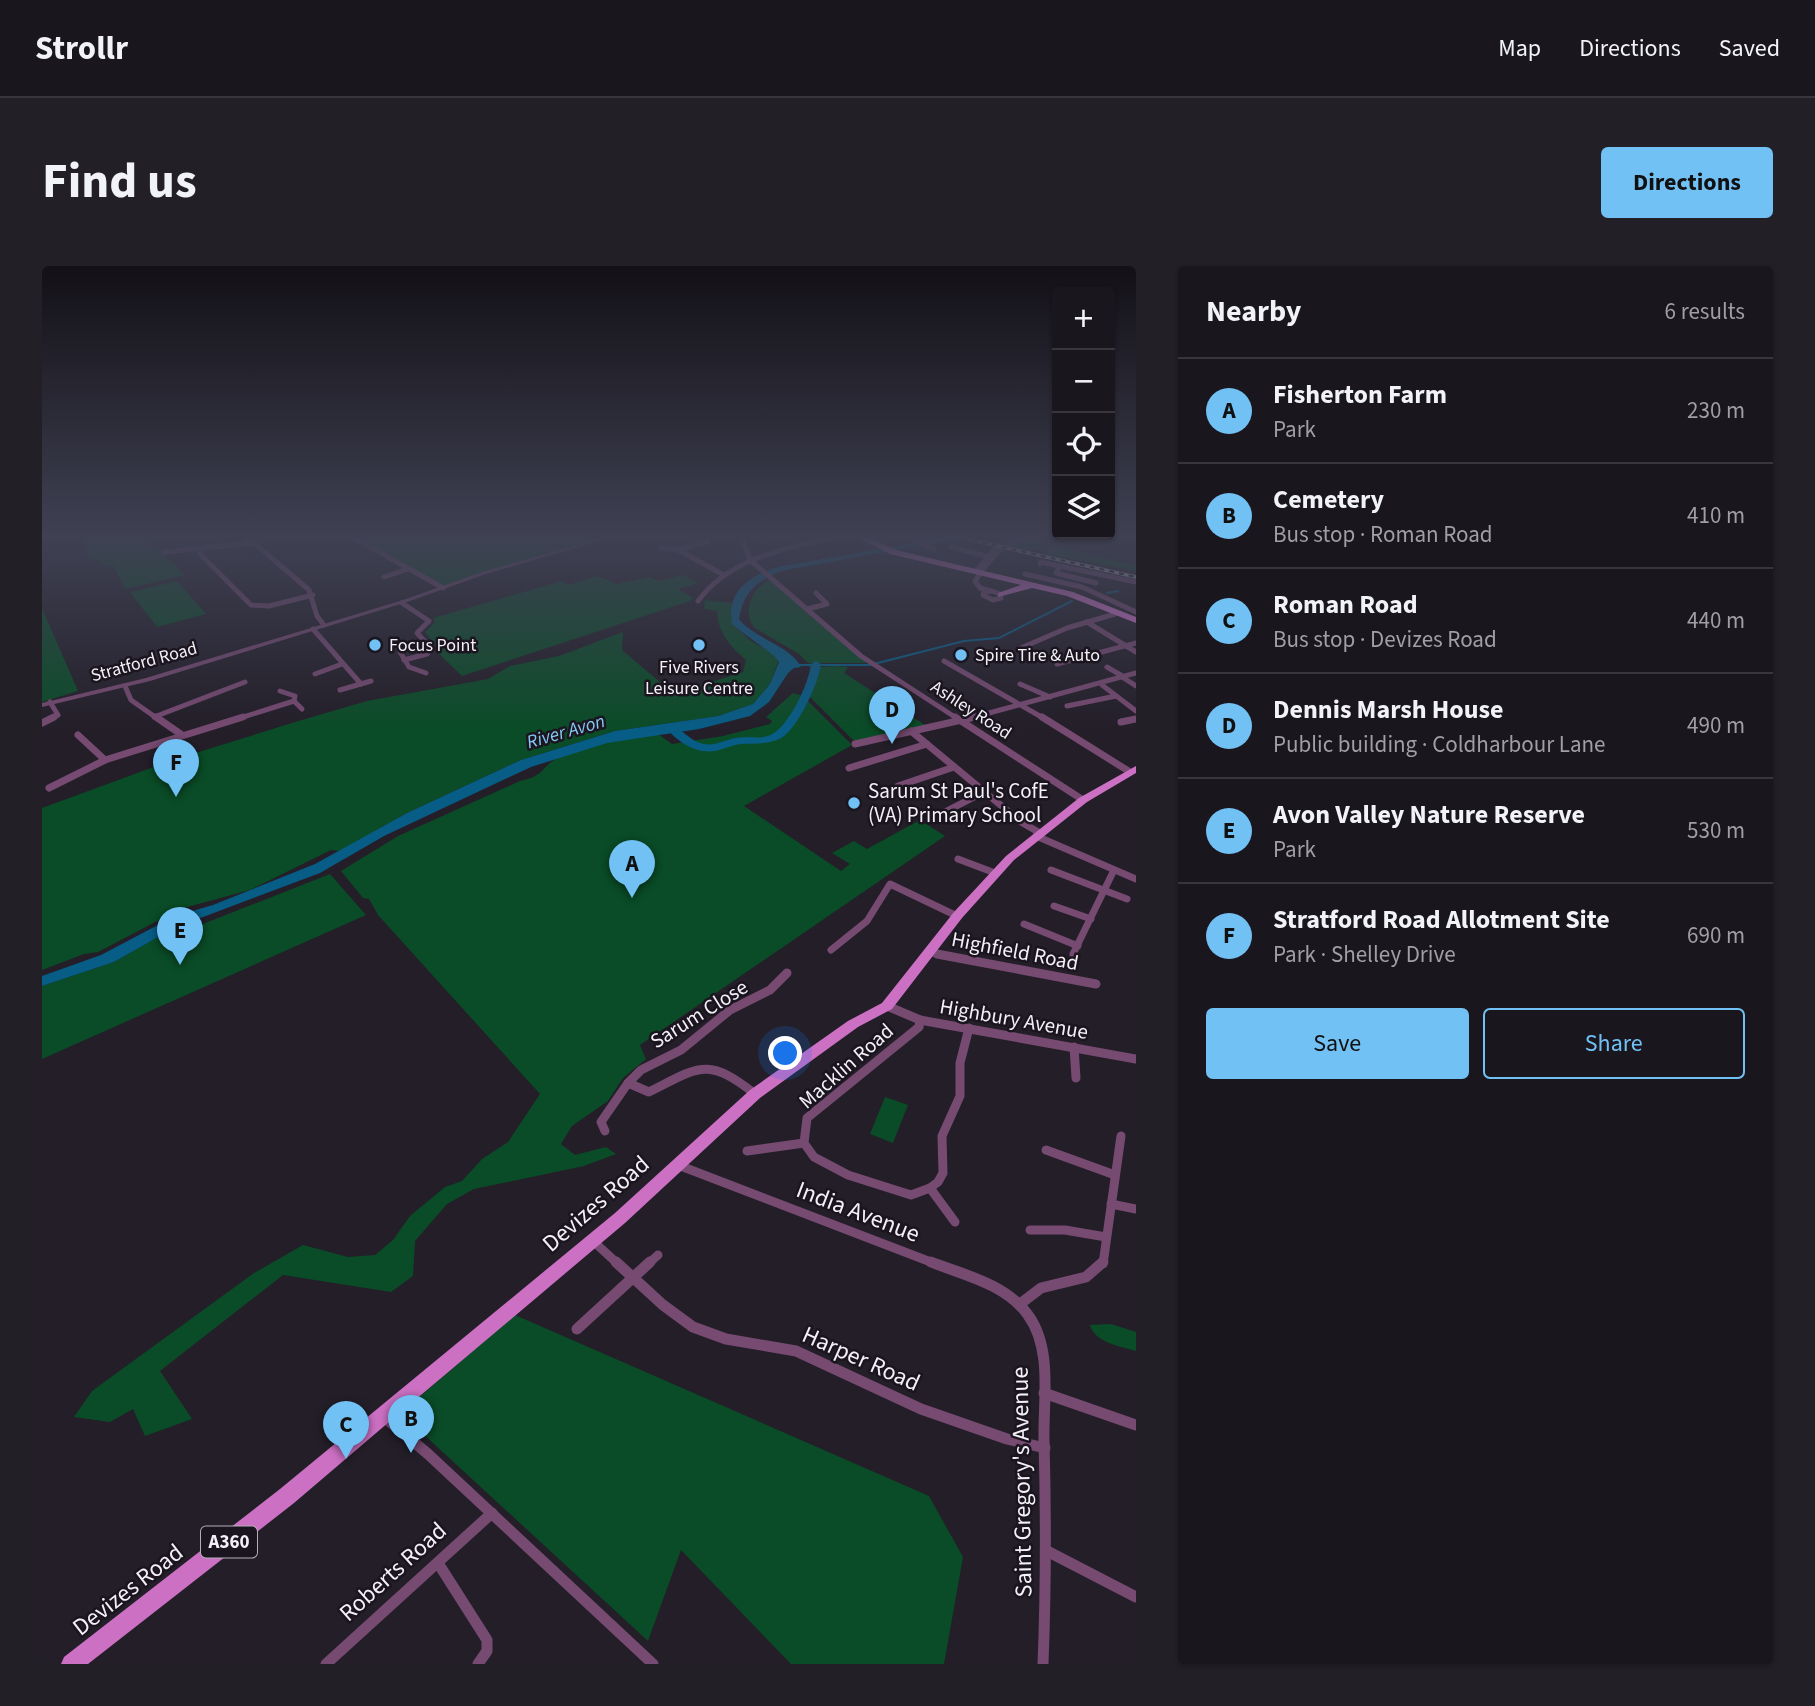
<!DOCTYPE html>
<meta charset="utf-8">
<style>
:root{--surface:#1a161e;--page:#231f27;--text:#f1f3f6;--muted:#9f9fa4;--line:#38353c;--accent:#72c1f5}
body{margin:0;font-family:"Source Sans 3",sans-serif;background:var(--page);color:var(--text)}
.controls{position:absolute;right:21px;top:21px;display:grid;overflow:hidden;border-radius:7px;box-shadow:0 2px 5px #0004}
.controls button{width:63px;height:63px;display:grid;place-items:center;padding:0;border:0;border-bottom:2px solid var(--line);background:var(--surface);color:var(--text);font:35px sans-serif}
.you{position:absolute;left:744px;top:788px;width:24px;height:24px;margin:-18px;border:5px solid #fff;border-radius:50%;background:#1a73e8;box-shadow:0 0 0 10px #1a73e833}
.badge{display:grid;place-items:center;width:46px;height:46px;border-radius:50%;background:var(--accent);color:#111;font-size:23px;font-weight:700}
.pin{position:absolute;translate:-50% -58px;filter:drop-shadow(0 2px 4px #0008)}
.pin::after{content:'';position:absolute;top:37px;width:24px;height:21px;background:inherit;clip-path:polygon(0 0,100% 0,50% 100%)}
.list{margin:0;padding:0;list-style:none}
h2{display:flex;justify-content:space-between;align-items:center;height:91px;margin:0;padding:0 28px;font-size:30px}
h2 small{font-size:23px;font-weight:400;color:var(--muted)}
.list li{display:grid;grid-template-columns:46px 1fr auto;gap:21px;align-items:center;box-sizing:border-box;height:105px;padding:0 28px;border-top:2px solid var(--line)}
.list b{display:block;font-size:26px;white-space:nowrap}
.list p{margin:0;font-size:23px;white-space:nowrap;color:var(--muted)}
.list em{font-size:23px;font-style:normal;color:var(--muted)}
.actions{display:flex;gap:14px;padding:21px 28px}
.actions a{flex:1;padding:16px 0;border:2px solid var(--accent);border-radius:7px;text-align:center;font-size:24px;color:var(--accent)}
.actions .main{background:var(--accent);color:#111}
.icon{flex:none;width:38px;height:38px;fill:none;stroke:currentColor;stroke-width:2;stroke-linecap:round;stroke-linejoin:round}
.map{position:relative;flex:none;width:1094px;height:1398px;overflow:hidden;border-radius:7px}
header{display:flex;align-items:center;gap:42px;box-sizing:border-box;height:98px;padding:0 35px;background:var(--surface);border-bottom:2px solid var(--line)}
header strong{font-size:33px}
nav{display:flex;gap:38px;margin-inline-start:auto;font-size:24px}
.intro{display:flex;align-items:center;justify-content:space-between;box-sizing:border-box;height:168px;padding:0 42px}
h1{margin:0;font-size:49px}
.button{padding:18px 32px;border-radius:7px;background:var(--accent);color:#111;font-size:24px;font-weight:700}
main{display:flex;gap:42px;padding:0 42px}
aside{flex:1;background:var(--surface);border-radius:7px;box-shadow:0 2px 5px #0004}
.map>svg:first-child{display:block}
.green{fill:#0a4c27}
.water{fill:#075d86}
.lines{fill:none;stroke-linecap:round;stroke-linejoin:round}
.stream{stroke:#075d86;stroke-width:2}
.river{fill:#075d86;fill-rule:evenodd}
.minor-far3{stroke:#764a71;stroke-width:5}
.minor-far2{stroke:#764a71;stroke-width:7}
.minor-far1{stroke:#764a71;stroke-width:9}
.minor{stroke:#764a71;stroke-width:11}
.tertiary{fill:#764a71;fill-rule:evenodd}
.primary{fill:#cc70c3;fill-rule:evenodd}
.trunk{fill:#dd77d3;fill-rule:evenodd}
.rail-casing{stroke:#beb9c1;stroke-width:3.5}
.rail{stroke:#1a151f;stroke-width:2;stroke-dasharray:5;stroke-linecap:butt}
.poi-dot{fill:#72c1f5;stroke:#1a151f;stroke-width:2.5}
.labels{text-anchor:middle;dominant-baseline:central;stroke-width:5;stroke-linejoin:round;paint-order:stroke}
.far-poi-label{font-size:18px;fill:#f4f0f7;stroke:#1a151f;text-anchor:start}
.far-street-label{font-size:18px;fill:#f4f0f7;stroke:#1a151f}
.far-water-label{font-size:19px;font-style:italic;fill:#86c8f4;stroke:#1a151f}
.shield{fill:#1a151f;stroke:#b3aeb6;stroke-width:2}
.shield-label{font-size:19px;font-weight:bold;fill:#f4f0f7}
.poi-label{font-size:21px;fill:#f4f0f7;stroke:#1a151f;text-anchor:start}
.street-label{font-size:21px;fill:#f4f0f7;stroke:#1a151f}
.near-street-label{font-size:24px;fill:#f4f0f7;stroke:#1a151f}
</style>
<header>
<strong>Strollr</strong>
<nav><a>Map</a><a>Directions</a><a>Saved</a></nav>
</header>
<div class="intro"><h1>Find us</h1><a class="button">Directions</a></div>
<main>
<div class="map">
<svg width="1094" height="1398" viewBox="0 0 1094 1398">
<rect width="100%" height="100%" fill="#231e28"/>
<g class="green">
<polygon points="42,270 104,270 143,309 83,323 71,299 64,301 55,294 47,293"/>
<polygon points="312,270 564,270 406,319 395,319"/>
<polygon points="995,272 1006,272 1002,278 1094,299 1094,305 1003,288 1004,285 963,282 969,277"/>
<polygon points="642,309 656,317 636,323 651,332 648,335 420,410 395,386 396,383 383,366 393,356 391,352 520,315 526,319 555,310 575,318 607,311 616,315"/>
<path d="M728,314L825,397H766L757,388L713,362C699,347 710,321 728,314Z"/>
<polygon points="135,315 164,348 115,361 88,326"/>
<path d="M663,334L690,337V358L710,376L734,388L737,393L728,418L711,438L676,450L573,465L479,494L365,547L297,585L289,584L208,624L138,643L56,686L42,688L0,704V542L128,495L253,456L325,435L446,413L468,400L517,390L581,366L580,384L632,428L701,406L704,394C688,380 676,367 675,345L662,343Z"/>
<polygon points="0,342 36,425 0,436"/>
<polygon points="793,400 806,401 802,407 883,459 814,477 765,428 769,402"/>
<path d="M751,427L761,430L810,479L702,540L799,605L808,598L790,587L812,575L825,583L878,554L903,570L598,779L604,793L581,812L566,835L530,860L519,878L533,889L564,881L574,888L542,900L432,923L405,938L373,975L371,1010L349,1026L241,1009L118,1105L150,1153L103,1170L91,1143L68,1156L32,1151L50,1125L212,1007L261,979L306,991L333,989L351,974L368,950L403,921L420,915L440,893L466,876L498,828L336,649L327,633L321,632L299,605L356,570L478,515C504,509 497,503 514,493C538,479 589,472 616,468L630,478L681,470L728,458L730,455L724,451Z"/>
<polygon points="288,608 324,649 0,793 0,720 72,696 132,662 140,660 143,665"/>
<polygon points="843,831 866,839 851,877 828,868"/>
<polygon points="473,1049 887,1230 921,1291 902,1398 749,1398 639,1284 606,1375 366,1154 368,1139"/>
<path d="M1069,1058L1094,1066V1085C1078,1080 1053,1077 1048,1059Z"/>
</g>
<path class="water" d="M911,270H931L739,305C715,315 701,326 697,353C714,374 748,379 759,401L752,402L746,407L727,436L708,450L657,463L565,477L489,501L342,570L278,607L132,662L72,696L0,720V710L59,689L133,650L171,639L273,598L365,547L479,494L573,465L676,450L711,438L728,418L737,396C735,389 699,367 690,358C684,323 710,308 740,300Z"/>
<g class="lines">
<g class="stream">
<polyline points="1065,327 1076,325"/>
<polyline points="757,399 828,399 922,375 957,372 1030,335"/>
</g>
<path class="river" d="M774,395L779,398C777,416 757,459 742,470C730,479 713,477 699,478C690,479 682,483 673,485C654,488 636,476 625,463L630,460C642,464 649,476 662,478C673,480 683,474 694,472C704,470 716,473 726,470C746,464 767,417 769,398Z"/>
<g class="minor-far3">
<polyline points="204,270 267,324 275,350 282,359"/>
<polyline points="309,270 401,322"/>
<polyline points="699,270 708,294 819,390 916,453"/>
<polyline points="865,270 892,283"/>
<polyline points="666,275 636,284 682,309"/>
<polyline points="909,281 947,291"/>
<polyline points="158,282 158,288 209,339 227,340 271,329"/>
<polyline points="619,282 636,284"/>
<polyline points="122,286 210,277"/>
<polyline points="998,298 999,296 1094,316"/>
<polyline points="1018,300 1014,307 1054,317"/>
<polyline points="934,305 955,280"/>
<polyline points="983,308 1040,321 1094,346"/>
<polyline points="342,311 366,303"/>
<path d="M949,325L938,322L933,315C954,285 963,273 1001,270"/>
<polygon points="950,325 958,328 959,332 951,334 941,329 942,326"/>
<path d="M656,335C689,290 747,282 798,270"/>
<polyline points="360,337 387,355 375,367 390,383 385,388 362,394"/>
<polyline points="765,343 785,338 774,327"/>
<polyline points="1045,356 1094,386"/>
<polyline points="271,363 319,418"/>
<polyline points="979,382 1025,362 1073,348"/>
<polyline points="358,386 367,401 384,407"/>
<polyline points="902,395 1003,453"/>
<polyline points="1015,398 1094,377"/>
<polyline points="1065,401 1082,411"/>
<polyline points="273,408 300,398"/>
<polyline points="1080,411 1094,420"/>
<polyline points="978,418 1008,431"/>
<polyline points="1060,419 1094,445"/>
<polyline points="83,420 89,434 116,453"/>
<polyline points="298,424 329,415"/>
<polyline points="252,435 260,443"/>
<polyline points="8,436 16,449 9,453"/>
<polyline points="1025,440 1074,430"/>
<polyline points="112,451 203,416"/>
<polyline points="195,453 252,435 253,430 238,425"/>
<polyline points="925,453 1094,407"/>
</g>
<g class="minor-far2">
<polyline points="114,451 140,469"/>
<polyline points="913,451 1041,534"/>
<polyline points="1000,451 1088,506"/>
<polyline points="1079,456 1094,453"/>
<polyline points="0,457 12,451"/>
<polyline points="869,465 979,556 998,567"/>
<polyline points="36,469 63,494"/>
<polyline points="813,478 933,451"/>
<polyline points="807,502 885,478"/>
<polyline points="856,520 912,501"/>
<polyline points="7,522 63,494 201,451"/>
<polyline points="895,550 942,526"/>
<polyline points="994,570 1094,613"/>
<polyline points="916,593 953,607"/>
<polyline points="1009,604 1085,633"/>
<polyline points="1012,640 1049,653"/>
<polyline points="982,658 1036,680"/>
<polyline points="789,684 825,655 848,618 915,650"/>
<polyline points="886,686 905,690"/>
<polyline points="1031,688 1072,604"/>
</g>
<g class="minor-far1">
<polyline points="895,688 1054,718"/>
<polyline points="845,740 878,754 1094,793"/>
<polyline points="878,754 877,761 765,852 762,877 772,891 806,909 869,929 888,922"/>
<polyline points="1032,781 1034,812"/>
<path d="M713,828C665,790 657,801 607,826L586,817L599,804L639,784L688,744L728,724L745,707"/>
<polyline points="563,865 559,856 586,817"/>
<polyline points="1004,884 1073,909"/>
<polyline points="705,885 762,877"/>
<polyline points="636,899 894,998"/>
<polyline points="1069,938 1094,943"/>
<polyline points="913,956 888,922 896,916 901,907 900,870 918,830 918,797 927,762"/>
<polyline points="988,964 1023,964 1064,971"/>
<polyline points="551,975 576,998"/>
<polyline points="606,998 616,989"/>
<polyline points="1061,998 1079,870"/>
</g>
<g class="minor">
<polyline points="574,996 621,1039 651,1061 684,1073 754,1085 879,1143 965,1173 1003,1182"/>
<path d="M889,996C922,1009 964,1018 986,1049C1011,1083 1001,1135 1002,1174C1004,1249 1004,1323 1001,1398"/>
<polyline points="978,1038 999,1022 1044,1011 1061,996"/>
<polyline points="535,1063 608,996"/>
<polyline points="1002,1127 1094,1159"/>
<polyline points="341,1150 386,1188 611,1398"/>
<polyline points="1005,1285 1094,1331"/>
<polyline points="396,1297 445,1374 445,1385 436,1398"/>
<polyline points="284,1398 450,1247"/>
</g>
<polygon class="tertiary" points="566,270 575,270 447,307 365,336 108,415 0,441 0,437 104,412 361,334 443,305"/>
<g class="primary">
<polygon points="0,270 8,270 0,272"/>
<polygon points="1094,500 1094,507 1045,536 972,594 920,652 850,743 816,761 718,832 583,957 347,1156 252,1237 46,1398 19,1398 22,1391 238,1223 573,947 708,824 806,755 840,737 912,646 964,590 1037,532"/>
</g>
<polygon class="trunk" points="813,270 823,270 854,284 1031,326 1094,351 1094,357 1025,330 990,322 956,331 956,327 979,319 848,288"/>
<defs>
<polyline id="rail" points="911,270 1094,311"/>
</defs>
<use href="#rail" class="rail-casing"/>
<use href="#rail" class="rail"/>
</g>
<linearGradient id="sky" x2="0" y2="1"><stop stop-color="#131016"/><stop offset="0.58" stop-color="#3f4153"/><stop offset="1" stop-color="#3f4153" stop-opacity="0"/></linearGradient>
<rect width="1094" height="466" fill="url(#sky)"/>
<g class="poi-dot">
<circle cx="333" cy="379" r="7"/>
<circle cx="657" cy="379" r="7"/>
<circle cx="919" cy="389" r="7"/>
<circle cx="812" cy="537" r="7"/>
</g>
<g class="labels">
<g class="far-poi-label">
<text x="347" y="379">Focus Point</text>
<text x="933" y="389">Spire Tire &amp; Auto</text>
<text x="657" y="401" text-anchor="middle">Five Rivers<tspan x="657" dy="21">Leisure Centre</tspan></text>
</g>
<g class="far-street-label">
<text transform="translate(102 396) rotate(-15)">Stratford Road</text>
<text transform="translate(929 444) rotate(33)">Ashley Road</text>
</g>
<g class="far-water-label">
<text transform="translate(524 466) rotate(-16)">River Avon</text>
</g>
<rect class="shield" x="159" y="1260.5" width="56" height="31" rx="5"/>
<g class="shield-label">
<text x="187" y="1276">A360</text>
</g>
<g class="poi-label">
<text x="826" y="525">Sarum St Paul's CofE<tspan x="826" dy="24">(VA) Primary School</tspan></text>
</g>
<g class="street-label">
<text transform="translate(973 685) rotate(11)">Highfield Road</text>
<text transform="translate(657 748) rotate(-32)">Sarum Close</text>
<text transform="translate(972 753) rotate(10)">Highbury Avenue</text>
<text transform="translate(804 800) rotate(-41)">Macklin Road</text>
</g>
<g class="near-street-label">
<text transform="translate(554 938) rotate(-41)">Devizes Road</text>
<text transform="translate(816 946) rotate(21)">India Avenue</text>
<text transform="translate(819 1093) rotate(24)">Harper Road</text>
<text transform="translate(980 1216) rotate(-91)">Saint Gregory's Avenue</text>
<text transform="translate(351 1306) rotate(-42)">Roberts Road</text>
<text transform="translate(86 1324) rotate(-38)">Devizes Road</text>
</g>
</g>
</svg>
<div class="controls">
<button>+</button>
<button>−</button>
<button><svg class="icon" aria-label="locate" viewBox="0 0 24 24"><circle cx="12" cy="12" r="6"/><path d="M12 2v4M12 18v4M2 12h4M18 12h4"/></svg></button>
<button><svg class="icon" aria-label="layers" viewBox="0 0 24 24"><path d="M12 4l9 5-9 5-9-5zM3 14l9 5 9-5"/></svg></button>
</div>
<div class="you"></div>
<div class="pin badge" style="left:590px;top:632px">A</div>
<div class="pin badge" style="left:369px;top:1187px">B</div>
<div class="pin badge" style="left:304px;top:1193px">C</div>
<div class="pin badge" style="left:850px;top:478px">D</div>
<div class="pin badge" style="left:138px;top:699px">E</div>
<div class="pin badge" style="left:134px;top:531px">F</div>
</div>
<aside>
<h2>Nearby<small>6 results</small></h2>
<ul class="list">
<li><span class="badge">A</span><div><b>Fisherton Farm</b><p>Park</p></div><em>230 m</em></li>
<li><span class="badge">B</span><div><b>Cemetery</b><p>Bus stop · Roman Road</p></div><em>410 m</em></li>
<li><span class="badge">C</span><div><b>Roman Road</b><p>Bus stop · Devizes Road</p></div><em>440 m</em></li>
<li><span class="badge">D</span><div><b>Dennis Marsh House</b><p>Public building · Coldharbour Lane</p></div><em>490 m</em></li>
<li><span class="badge">E</span><div><b>Avon Valley Nature Reserve</b><p>Park</p></div><em>530 m</em></li>
<li><span class="badge">F</span><div><b>Stratford Road Allotment Site</b><p>Park · Shelley Drive</p></div><em>690 m</em></li>
</ul>
<div class="actions"><a class="main">Save</a><a>Share</a></div>
</aside>
</main>
